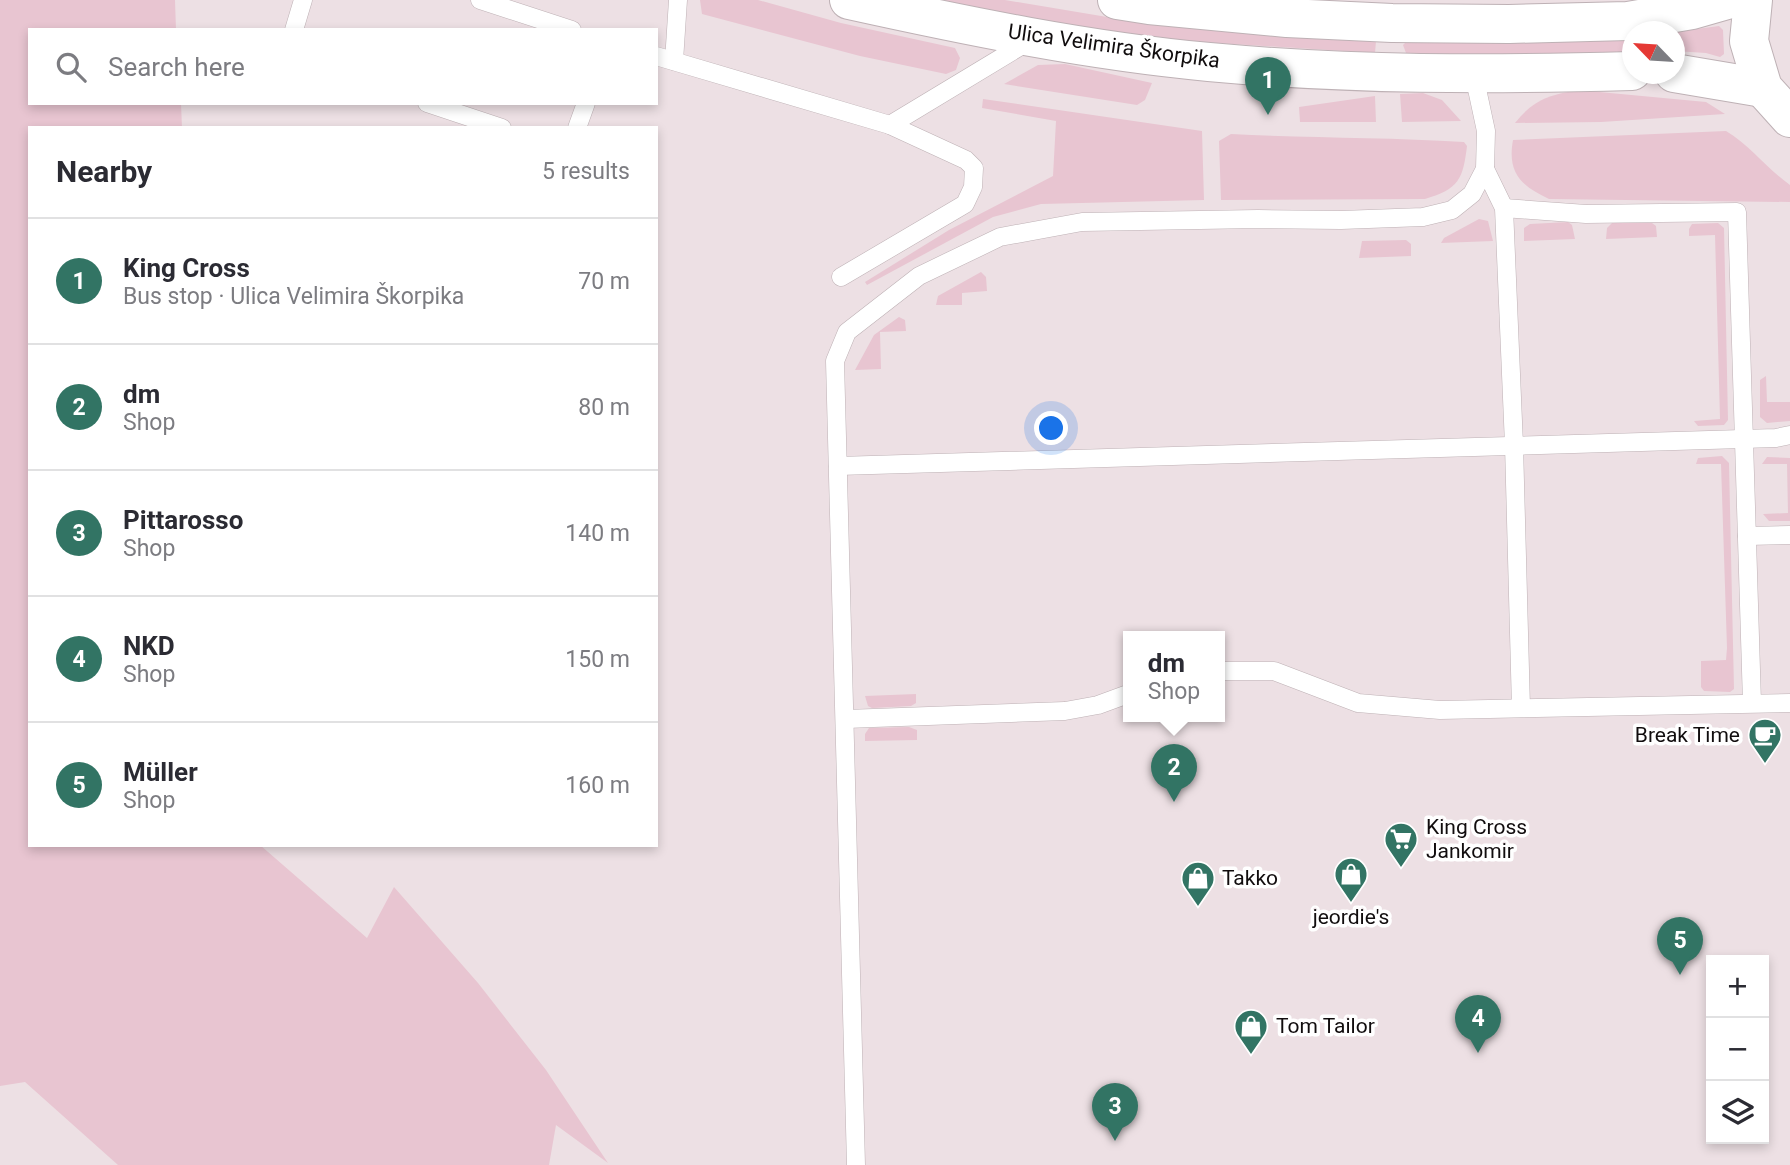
<!DOCTYPE html>
<meta charset="utf-8">
<style>
:root{--surface:#fff;--page:#f2f2f3;--text:#2b2b33;--muted:#7c7c81;--line:#e1e1e2;--accent:#327464}
body{margin:0;font-family:Roboto,sans-serif;background:var(--page);color:var(--text)}
.controls{position:absolute;right:21px;bottom:21px;display:grid;overflow:hidden;border-radius:0px;box-shadow:0 4px 10px #0003}
.controls button{width:63px;height:63px;display:grid;place-items:center;padding:0;border:0;border-bottom:2px solid var(--line);background:var(--surface);color:var(--text);font:35px sans-serif}
.compass{position:absolute;left:1622px;top:21px;width:63px;height:63px;border-radius:50%;background:var(--surface);box-shadow:0 4px 10px #0003;rotate:295deg}
.you{position:absolute;left:1052px;top:429px;width:24px;height:24px;margin:-18px;border:5px solid #fff;border-radius:50%;background:#1a73e8;box-shadow:0 0 0 10px #1a73e833}
.badge{display:grid;place-items:center;width:46px;height:46px;border-radius:50%;background:var(--accent);color:#fff;font-size:23px;font-weight:700}
.pin{position:absolute;translate:-50% -58px;filter:drop-shadow(0 2px 4px #0008)}
.pin::after{content:'';position:absolute;top:37px;width:24px;height:21px;background:inherit;clip-path:polygon(0 0,100% 0,50% 100%)}
.popup{position:absolute;left:1123px;top:631px;width:102px;height:91px;box-sizing:border-box;display:grid;place-content:center;border-radius:0px;background:var(--surface);filter:drop-shadow(0 2px 5px #0005);font-size:23px;white-space:nowrap;color:var(--muted)}
.popup b{font-size:26px;color:var(--text)}
.popup::after{content:'';position:absolute;left:50%;top:100%;margin-left:-14px;border:14px solid transparent;border-top-color:var(--surface)}
.list{margin:0;padding:0;list-style:none}
h2{display:flex;justify-content:space-between;align-items:center;height:91px;margin:0;padding:0 28px;font-size:30px}
h2 small{font-size:23px;font-weight:400;color:var(--muted)}
.list li{display:grid;grid-template-columns:46px 1fr auto;gap:21px;align-items:center;box-sizing:border-box;height:126px;padding:0 28px;border-top:2px solid var(--line)}
.list b{display:block;font-size:26px;white-space:nowrap}
.list p{margin:0;font-size:23px;white-space:nowrap;color:var(--muted)}
.list em{font-size:23px;font-style:normal;color:var(--muted)}
.icon{flex:none;width:38px;height:38px;fill:none;stroke:currentColor;stroke-width:2;stroke-linecap:round;stroke-linejoin:round}
.map{position:relative;flex:none;width:1790px;height:1165px;overflow:hidden}
.search{position:absolute;background:var(--surface);box-shadow:0 4px 10px #0003;left:28px;top:28px;width:630px;height:77px;display:flex;align-items:center;gap:18px;box-sizing:border-box;padding:0 24px;border-radius:0px;color:var(--muted);font-size:26px}
.panel{position:absolute;background:var(--surface);box-shadow:0 4px 10px #0003;left:28px;top:126px;width:630px;height:721px;border-radius:0px}
.map>svg:first-child{display:block}
.green{fill:#e8c5d1}
.lines{fill:none;stroke-linecap:round;stroke-linejoin:round}
.service-casing{stroke:#beb1b5;stroke-width:19}
.secondary-casing{stroke:#beb1b5;stroke-width:40}
.service{stroke:#fff;stroke-width:18}
.secondary{stroke:#fff;stroke-width:38}
.labels{text-anchor:middle;dominant-baseline:central;stroke-width:7;stroke-linejoin:round;paint-order:stroke}
.street-label{font-size:21px;fill:#110d0e;stroke:#fff}
.poi-label{font-size:21px;fill:#110d0e;stroke:#fff;text-anchor:start}
</style>
<div class="map">
<svg width="1790" height="1165" viewBox="0 0 1790 1165">
<rect width="100%" height="100%" fill="#ede0e4"/>
<g class="green">
<polygon points="0,0 175,0 176,30 30,30 30,103 181,103 182,128 30,128 30,845 260,845 367,938 394,887 478,983 546,1070 608,1163 556,1125 549,1165 118,1165 25,1082 0,1086"/>
<polygon points="700,0 758,0 841,23 955,48 960,58 956,70 946,74 860,56 702,14"/>
<polygon points="926,0 1005,0 1125,20 1376,41 1375,53 1185,41 1027,20"/>
<polygon points="1719,26 1723,30 1724,54 1720,57 1706,53 1675,51 1674,32"/>
<polygon points="1632,37 1632,52 1474,55 1406,53 1403,45 1408,40"/>
<polygon points="1065,64 1152,83 1145,100 1137,105 1004,84 1038,65"/>
<path d="M1578,90L1706,102L1725,114L1601,122L1515,123C1533,100 1549,95 1578,90Z"/>
<polygon points="1423,93 1442,100 1461,121 1402,122 1400,94"/>
<polygon points="1375,96 1376,122 1300,122 1299,107"/>
<polygon points="983,99 1202,131 1204,200 1041,204 993,217 867,285 865,282 949,230 1053,176 1056,121 982,108"/>
<path d="M1726,131C1751,146 1767,169 1790,185V202L1549,199C1521,186 1507,173 1513,140Z"/>
<path d="M1231,134C1309,138 1386,137 1464,142L1467,146C1463,179 1459,189 1425,199L1221,200L1219,141Z"/>
<polygon points="1479,219 1488,221 1493,241 1441,243 1444,238"/>
<polygon points="1568,222 1572,225 1575,239 1524,241 1524,228 1530,224"/>
<polygon points="1612,223 1652,223 1656,226 1657,237 1606,239 1607,228"/>
<polygon points="1718,223 1724,228 1728,420 1724,425 1698,426 1694,421 1720,419 1715,235 1689,236 1689,229 1692,224"/>
<polygon points="1406,240 1411,244 1411,256 1359,258 1362,241"/>
<polygon points="981,272 986,277 987,291 962,293 962,305 936,305 938,296"/>
<polygon points="899,317 905,320 906,331 880,332 881,369 855,370 874,335"/>
<polygon points="1766,376 1767,402 1790,402 1790,421 1767,423 1760,417 1760,380"/>
<polygon points="1722,456 1729,463 1734,689 1730,692 1704,691 1701,687 1701,661 1726,660 1727,648 1721,464 1696,464 1698,458"/>
<polygon points="1767,457 1790,458 1790,521 1769,521 1763,514 1788,513 1787,464 1762,464"/>
<polygon points="916,694 916,703 911,706 872,708 868,706 865,696"/>
<polygon points="909,727 917,730 917,740 865,741 865,734 869,728"/>
</g>
<g class="lines">
<defs>
<g id="service">
<polyline points="480,0 572,30"/>
<polyline points="294,30 303,0"/>
<polyline points="656,56 890,125 1029,41"/>
<polyline points="674,61 678,0"/>
<polyline points="427,103 502,128"/>
<polyline points="577,128 586,103"/>
<polyline points="1485,169 1504,208 1514,445 1521,708"/>
<polyline points="1504,208 1586,214 1737,212 1752,703"/>
<polyline points="841,277 965,204 973,187 974,168 966,160 890,125"/>
<polyline points="838,466 1776,438 1790,435"/>
<polyline points="1747,536 1790,535"/>
<polyline points="1220,671 1274,671 1358,703 1440,710 1790,703"/>
<polyline points="846,719 1065,711 1098,705 1128,694"/>
<polyline points="856,1165 835,361 847,332 919,276 1000,237 1082,222 1258,219 1341,220 1423,217 1452,210 1472,194 1485,169 1486,131 1474,75"/>
</g>
<g id="secondary">
<path d="M849,0C967,26 1089,51 1209,62C1350,75 1491,75 1632,71"/>
<polyline points="1117,0 1149,5 1287,18 1392,23 1509,24 1628,21 1692,10 1727,0"/>
<polyline points="1753,0 1749,41 1763,88 1790,118"/>
<polyline points="1674,73 1763,88"/>
</g>
</defs>
<use href="#service" class="service-casing"/>
<use href="#secondary" class="secondary-casing"/>
<use href="#service" class="service"/>
<use href="#secondary" class="secondary"/>
</g>
<defs>
<symbol id="cafe-pin" viewBox="-11 -11 22 30"><path d="M0 17L-7.5 6A9.5 9.5 0 1 1 7.5 6Z" fill="#327464" stroke="#fff"/><path d="M-5.5-4.5H6V0H3Q3 3.5 0 3.5H-2.5Q-5.5 3.5-5.5 0ZM3-3.2v2h1.7v-2ZM-6 4.5H4V6H-6Z" fill="#fff"/></symbol>
<symbol id="supermarket-pin" viewBox="-11 -11 22 30"><path d="M0 17L-7.5 6A9.5 9.5 0 1 1 7.5 6Z" fill="#327464" stroke="#fff"/><path d="M-6-5.5h2.5l.6 2H6L4.5 2H-2.5L-4.4-4H-6ZM-1.5 3.2a1.3 1.3 0 1 0 .1 0ZM3 3.2a1.3 1.3 0 1 0 .1 0Z" fill="#fff"/></symbol>
<symbol id="shop-pin" viewBox="-11 -11 22 30"><path d="M0 17L-7.5 6A9.5 9.5 0 1 1 7.5 6Z" fill="#327464" stroke="#fff"/><path d="M-5-2.5h2.3a2.7 3.5 0 0 1 5.4 0H5L5.5 6h-11ZM-1.5-2.5h3a1.5 2.3 0 0 0-3 0Z" fill="#fff"/></symbol>
</defs>
<g fill-rule="evenodd">
<use href="#cafe-pin" x="1746" y="716" width="38" height="52"/>
<use href="#supermarket-pin" x="1382" y="820" width="38" height="52"/>
<use href="#shop-pin" x="1332" y="855" width="38" height="52"/>
<use href="#shop-pin" x="1179" y="859" width="38" height="52"/>
<use href="#shop-pin" x="1232" y="1007" width="38" height="52"/>
</g>
<g class="labels">
<g class="street-label">
<text transform="translate(1114 46) rotate(8)">Ulica Velimira Škorpika</text>
</g>
<g class="poi-label">
<text x="1740" y="735" text-anchor="end">Break Time</text>
<text x="1426" y="827">King Cross<tspan x="1426" dy="24">Jankomir</tspan></text>
<text x="1222" y="878">Takko</text>
<text x="1351" y="917" text-anchor="middle">jeordie's</text>
<text x="1276" y="1026">Tom Tailor</text>
</g>
</g>
</svg>
<div class="controls">
<button>+</button>
<button>−</button>
<button><svg class="icon" aria-label="layers" viewBox="0 0 24 24"><path d="M12 4l9 5-9 5-9-5zM3 14l9 5 9-5"/></svg></button>
</div>
<svg class="compass" viewBox="-18 -18 36 36"><path d="M0-13l5 13h-10z" fill="#e53935"/><path d="M0 13l5-13h-10z" fill="#7c7c81"/></svg>
<div class="you"></div>
<div class="pin badge" style="left:1268px;top:115px">1</div>
<div class="pin badge" style="left:1174px;top:802px">2</div>
<div class="popup"><b>dm</b>Shop</div>
<div class="pin badge" style="left:1115px;top:1141px">3</div>
<div class="pin badge" style="left:1478px;top:1053px">4</div>
<div class="pin badge" style="left:1680px;top:975px">5</div>
<div class="search"><svg class="icon" aria-label="search" viewBox="0 0 24 24"><circle cx="10" cy="10" r="6"/><path d="M15 15l6 6"/></svg>Search here</div>
<section class="panel">
<h2>Nearby<small>5 results</small></h2>
<ul class="list">
<li><span class="badge">1</span><div><b>King Cross</b><p>Bus stop · Ulica Velimira Škorpika</p></div><em>70 m</em></li>
<li><span class="badge">2</span><div><b>dm</b><p>Shop</p></div><em>80 m</em></li>
<li><span class="badge">3</span><div><b>Pittarosso</b><p>Shop</p></div><em>140 m</em></li>
<li><span class="badge">4</span><div><b>NKD</b><p>Shop</p></div><em>150 m</em></li>
<li><span class="badge">5</span><div><b>Müller</b><p>Shop</p></div><em>160 m</em></li>
</ul>
</section>
</div>
